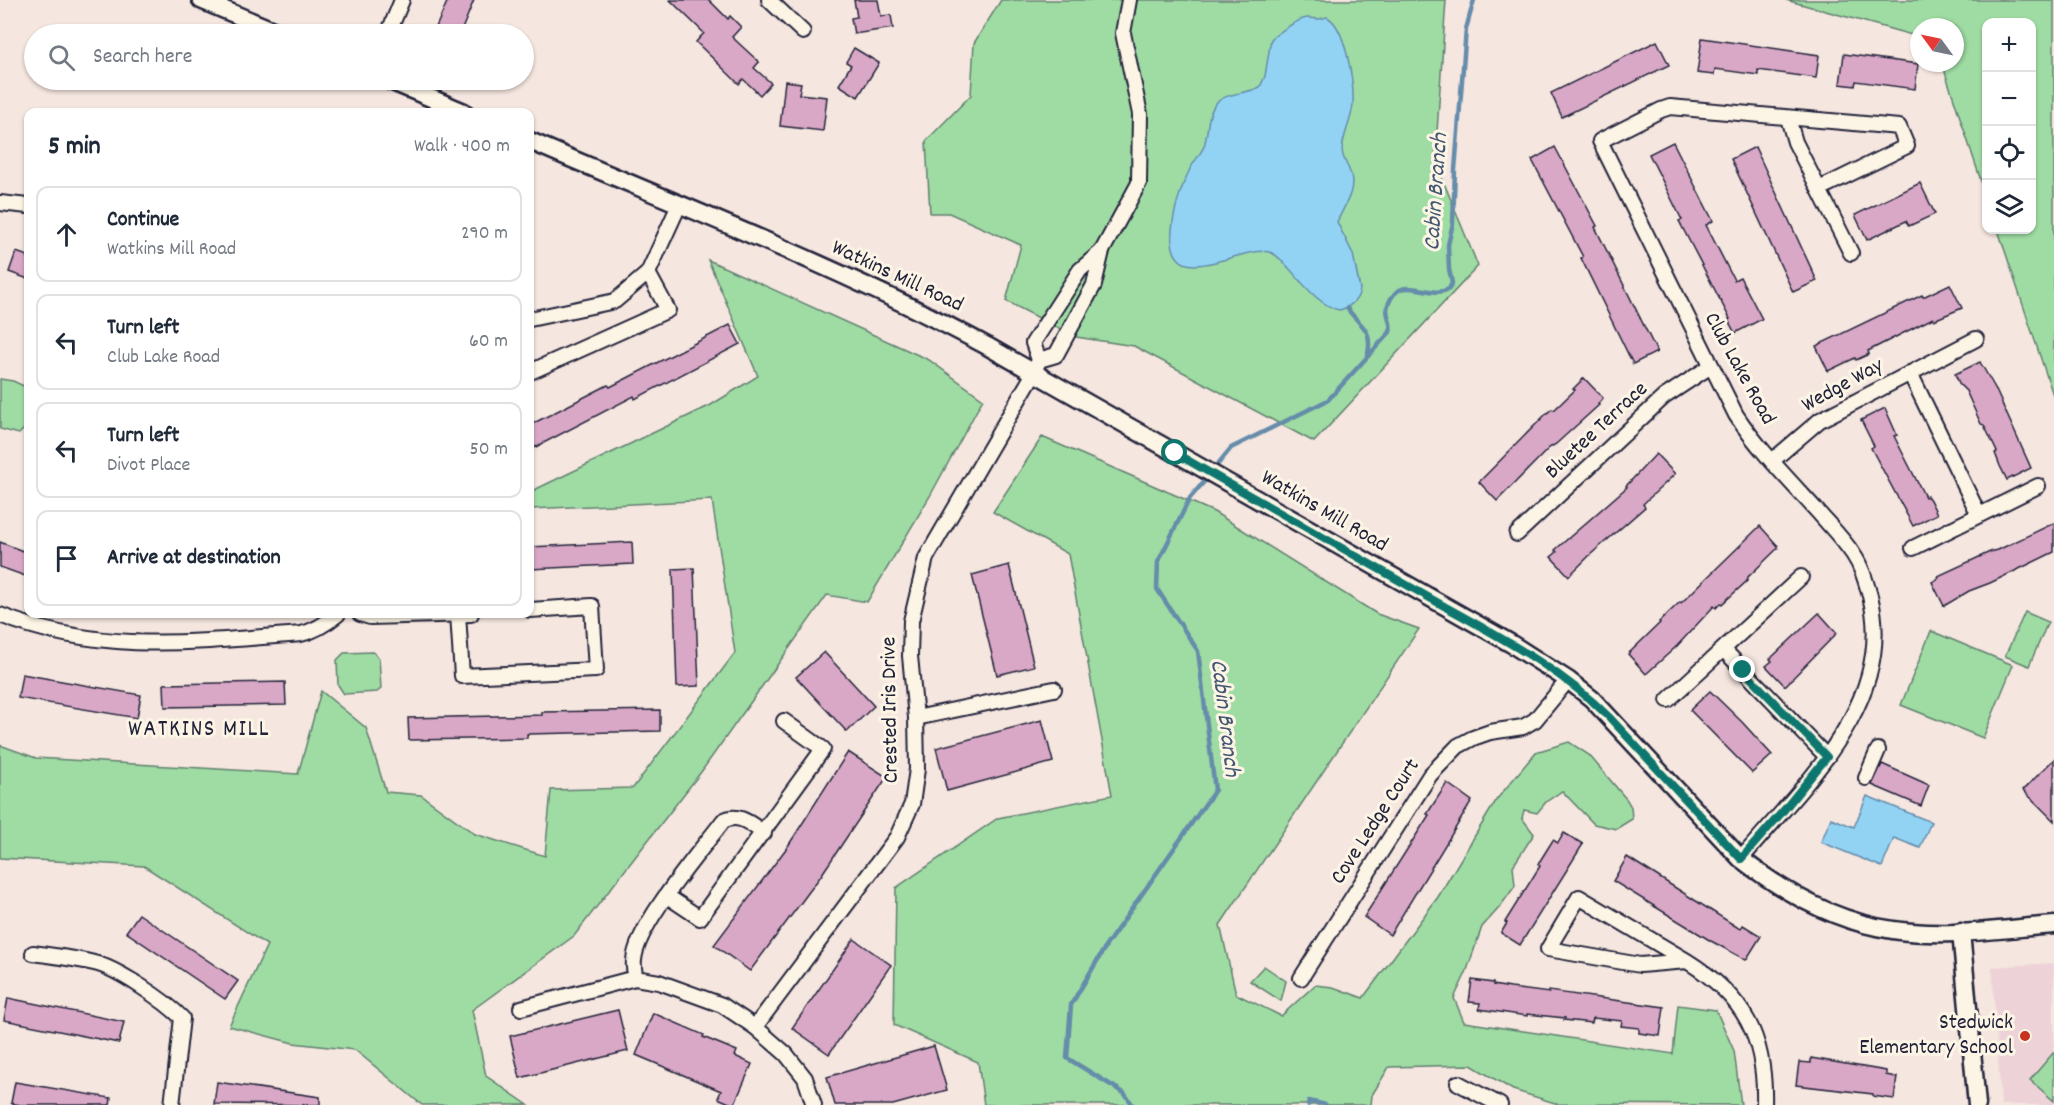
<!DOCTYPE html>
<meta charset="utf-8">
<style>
:root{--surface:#fff;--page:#f2f2f3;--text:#1f2937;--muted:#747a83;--line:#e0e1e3}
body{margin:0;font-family:Dekko,sans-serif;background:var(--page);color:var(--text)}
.controls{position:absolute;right:18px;top:18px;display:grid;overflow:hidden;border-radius:12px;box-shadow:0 2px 4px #0004}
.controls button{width:54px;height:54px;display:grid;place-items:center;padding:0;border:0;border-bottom:2px solid var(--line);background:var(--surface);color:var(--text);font:30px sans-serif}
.compass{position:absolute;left:1910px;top:18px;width:54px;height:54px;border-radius:50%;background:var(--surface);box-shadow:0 2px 4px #0004;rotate:303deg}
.stop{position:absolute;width:18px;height:18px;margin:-14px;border:4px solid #0f766e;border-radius:50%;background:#fff}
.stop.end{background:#0f766e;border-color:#fff;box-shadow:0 2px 6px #0008}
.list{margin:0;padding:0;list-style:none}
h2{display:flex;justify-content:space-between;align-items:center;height:78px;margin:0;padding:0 24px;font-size:26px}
h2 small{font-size:20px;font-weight:400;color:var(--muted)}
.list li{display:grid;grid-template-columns:39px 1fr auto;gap:18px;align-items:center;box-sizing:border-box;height:96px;margin:0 12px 12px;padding:0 12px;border:2px solid var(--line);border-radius:12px}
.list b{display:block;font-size:22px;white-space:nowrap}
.list p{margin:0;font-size:20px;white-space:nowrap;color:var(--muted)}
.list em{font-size:20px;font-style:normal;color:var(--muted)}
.icon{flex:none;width:33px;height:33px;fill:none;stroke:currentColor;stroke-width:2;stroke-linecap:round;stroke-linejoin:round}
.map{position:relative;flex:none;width:2054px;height:1105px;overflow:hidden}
.search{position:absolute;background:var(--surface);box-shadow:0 2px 4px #0004;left:24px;top:24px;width:510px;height:66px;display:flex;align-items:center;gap:15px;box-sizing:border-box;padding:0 21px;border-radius:33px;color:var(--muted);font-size:22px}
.panel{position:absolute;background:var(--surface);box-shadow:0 2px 4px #0004;left:24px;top:108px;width:510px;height:510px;border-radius:12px}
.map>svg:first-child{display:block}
.built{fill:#edd3d8}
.green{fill:#9fdca3;stroke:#607f6f;stroke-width:1.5}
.water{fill:#92d3f4;stroke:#658caa;stroke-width:1.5}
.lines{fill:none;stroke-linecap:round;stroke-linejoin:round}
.stream{stroke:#658caa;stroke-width:4.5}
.building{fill:#d9a8c6;stroke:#22223b;stroke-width:1.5}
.minor-casing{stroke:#22223b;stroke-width:18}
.tertiary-casing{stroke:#22223b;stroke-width:21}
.minor{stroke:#fcf5e5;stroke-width:14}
.tertiary{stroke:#fcf5e5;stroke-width:16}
.route{stroke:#0f766e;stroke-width:8}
.poi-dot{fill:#c8321e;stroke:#fcf5e5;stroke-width:2}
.labels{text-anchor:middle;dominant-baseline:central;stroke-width:6;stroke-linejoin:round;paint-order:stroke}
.street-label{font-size:22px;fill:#22223b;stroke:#fcf5e5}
.poi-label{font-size:22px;fill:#22223b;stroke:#fcf5e5;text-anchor:end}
.water-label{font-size:24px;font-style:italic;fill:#445772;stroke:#fcf5e5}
.neighbourhood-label{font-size:24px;letter-spacing:1.5px;fill:#22223b;stroke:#fcf5e5}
</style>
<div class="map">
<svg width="2054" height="1105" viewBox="0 0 2054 1105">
<rect width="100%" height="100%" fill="#f5e6df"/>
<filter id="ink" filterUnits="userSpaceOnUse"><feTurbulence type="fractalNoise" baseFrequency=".0167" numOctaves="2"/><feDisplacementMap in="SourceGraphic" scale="12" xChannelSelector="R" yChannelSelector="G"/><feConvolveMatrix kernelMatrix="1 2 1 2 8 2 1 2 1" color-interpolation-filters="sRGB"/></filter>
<g filter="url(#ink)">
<polygon class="built" points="2054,963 2054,1105 2001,1105 1992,967"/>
<g class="green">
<polygon points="1001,0 1446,0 1435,161 1478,266 1314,442 1134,346 1076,337 1006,301 1021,245 949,213 930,213 926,141 971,95 974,43"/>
<polygon points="1786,0 2054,0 2054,398 1998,230 2032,230 2032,22 1986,22 1986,196 1942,63 1955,63 1955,27 1919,27 1919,37"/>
<polygon points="708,260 929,360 983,399 930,496 867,602 827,595 701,772 574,936 472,1010 486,1076 528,1105 422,1105 355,1050 293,1043 229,1026 267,945 144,866 0,858 0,745 36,758 298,774 321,691 366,728 386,792 421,795 475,834 545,856 551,790 633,788 735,653 712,500 531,509 530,492 711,405 758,376"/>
<polygon points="0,379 13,381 28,388 28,425 19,434 0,429"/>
<polygon points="1042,437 1214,512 1377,614 1419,629 1220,925 1236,994 1281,1016 1315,985 1333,987 1363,998 1438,897 1497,799 1536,752 1569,742 1589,755 1627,800 1631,807 1632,819 1616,829 1594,824 1562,791 1546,802 1537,813 1524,810 1522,818 1534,834 1513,866 1515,886 1499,908 1482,927 1466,973 1454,998 1464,1022 1673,1054 1678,1005 1716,1010 1734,1051 1741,1105 1558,1104 1513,1090 1471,1065 1389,1067 1372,1095 1371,1105 984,1105 978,1062 894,1025 896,888 998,818 1112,795 1068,554 993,512"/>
<polygon points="2025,612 2048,622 2029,666 2005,656"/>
<polygon points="1931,631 2013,665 1983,738 1901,705"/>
<polygon points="373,652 379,658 381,689 377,692 344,694 338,685 337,660 344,653"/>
<polygon points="1264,966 1286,981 1281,1001 1250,981"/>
<polygon points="2054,1052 2054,1101 2030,1080"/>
</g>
<g class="water">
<path d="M1327,17C1346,26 1354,84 1353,104C1352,120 1343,134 1342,150C1343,161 1346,161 1350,172C1357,189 1344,206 1337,222L1353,254L1360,289C1359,300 1349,308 1339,310C1318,305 1301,281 1287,266C1282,261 1277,254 1269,252C1248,247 1205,272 1184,263C1158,250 1180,189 1190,169C1194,161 1201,154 1204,146C1209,131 1206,114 1217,102C1228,92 1247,94 1260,87L1265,76L1271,39C1278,33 1300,17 1309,18C1318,19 1317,20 1327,17Z"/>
<polygon points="1867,796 1931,822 1920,848 1894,838 1882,867 1821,842 1831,818 1854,827"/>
</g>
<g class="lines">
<g class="stream">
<path d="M1347,308C1360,327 1373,327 1368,354"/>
<path d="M1213,470L1231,448L1328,400L1390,332C1393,322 1384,314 1388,305C1400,271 1428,300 1449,289L1452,283L1449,269L1448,245L1453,223L1455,170L1466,29L1474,0"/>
<polyline points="1133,1105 1124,1093 1067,1058 1071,1005 1107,944 1215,790 1198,651 1157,589 1158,562 1190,498 1208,477"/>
<polyline points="1308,1105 1309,1101 1326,1105"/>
</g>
</g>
<g class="building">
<polygon points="448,0 474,0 460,34 433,34"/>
<polygon points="670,0 709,0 728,19 730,16 741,27 732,37 759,62 754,68 771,83 760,95 743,79 739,84 696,42 704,33"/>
<polygon points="854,0 878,0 881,16 891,15 893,28 854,34 851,18 857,17"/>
<polygon points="1702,38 1819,55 1816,78 1758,70 1758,75 1715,69 1714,75 1697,73"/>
<polygon points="1657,41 1669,65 1562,117 1551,93"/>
<polygon points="854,48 879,63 858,97 839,85 851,65 846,62"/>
<polygon points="1844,54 1918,64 1915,89 1856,81 1855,86 1840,84"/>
<polygon points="785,81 801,83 799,94 827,97 823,131 780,126"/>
<polygon points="1673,142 1713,221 1706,225 1734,280 1740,277 1762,319 1735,333 1728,320 1730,319 1679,221 1682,220 1649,154"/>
<polygon points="1555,147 1597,226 1595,227 1657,352 1633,364 1581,258 1583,257 1532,160"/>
<polygon points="1755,147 1817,281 1793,292 1731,159"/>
<polygon points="1920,183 1935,214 1909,226 1906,221 1867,240 1855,215"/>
<polygon points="16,252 28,256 28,279 9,272"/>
<polygon points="1950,284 1962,308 1934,320 1933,318 1868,351 1869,354 1856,360 1855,358 1828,371 1816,346 1922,295 1923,297"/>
<polygon points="730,325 740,344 635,399 634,396 530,450 530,425 608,385 610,387"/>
<polygon points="1980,362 1995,388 2031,468 2007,480 2000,466 1995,453 1997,452 1984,425 1981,424 1966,391 1960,385 1955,374"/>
<polygon points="1584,378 1603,398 1598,404 1599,405 1556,444 1549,448 1497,501 1479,482 1546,414 1552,409 1554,410 1575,390 1573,389"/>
<polygon points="1885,408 1897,435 1894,436 1925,497 1927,496 1930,500 1937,514 1913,526 1871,448 1874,446 1861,420"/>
<polygon points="1656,454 1675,474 1643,504 1645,507 1590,555 1569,576 1551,557 1557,552 1555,550 1627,487 1626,486"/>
<polygon points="2054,523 2054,552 1990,583 1969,591 1944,606 1932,582 1939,578 1938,576 1990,552 1998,550"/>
<polygon points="1760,526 1778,546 1778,548 1748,577 1747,581 1722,604 1721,603 1716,608 1714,606 1677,646 1646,674 1628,654 1660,623 1659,622 1680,602 1681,603"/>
<polygon points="0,542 28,553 28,577 0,567"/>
<polygon points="632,542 633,564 530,569 530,547"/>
<polygon points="1009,565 1034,666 997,675 972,575"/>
<polygon points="694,568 699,686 677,687 673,569"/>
<polygon points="1819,613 1837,633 1785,686 1766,666 1772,661 1770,659"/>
<polygon points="824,652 874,706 847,732 796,677"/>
<polygon points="22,674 141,695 137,718 18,698"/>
<polygon points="285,682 286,705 165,707 164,684"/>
<polygon points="1710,691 1742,722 1772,755 1752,773 1690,710"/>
<polygon points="660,710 660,731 527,734 527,738 409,740 408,718 542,715 542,712"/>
<polygon points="1042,720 1053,762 947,791 936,748"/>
<polygon points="848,752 887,777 820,877 750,971 714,945 788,846"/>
<polygon points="2054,759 2054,821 2023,790"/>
<polygon points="1882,764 1929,785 1921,806 1872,785"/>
<polygon points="1447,783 1472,801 1390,935 1364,917 1429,815 1427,814"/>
<polygon points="1564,833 1583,844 1520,945 1501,933 1507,923 1505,922 1540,866 1538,864 1553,840 1558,843"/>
<polygon points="1627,857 1740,929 1743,925 1761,936 1746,960 1711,941 1613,881"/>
<polygon points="139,914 238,981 225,999 126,932"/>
<polygon points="854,939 891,965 829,1054 792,1028"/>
<polygon points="1472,980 1493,983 1493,985 1511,988 1549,993 1549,991 1664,1007 1660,1036 1639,1033 1639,1028 1621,1026 1622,1021 1593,1018 1592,1023 1564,1020 1565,1018 1527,1014 1527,1016 1479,1009 1480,1003 1469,1002"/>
<polygon points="8,998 124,1022 119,1043 4,1020"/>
<polygon points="618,1010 628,1051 520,1078 510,1036"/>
<polygon points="653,1013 704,1035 703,1037 737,1051 735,1056 752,1064 734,1105 718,1098 721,1091 636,1055"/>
<polygon points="934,1046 947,1090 893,1105 835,1105 827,1077"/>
<polygon points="1811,1058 1886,1071 1886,1075 1897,1077 1894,1099 1873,1096 1873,1094 1796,1085 1799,1062 1811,1063"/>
<polygon points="15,1082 111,1098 110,1105 20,1105 11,1103"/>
<polygon points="217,1082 320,1097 320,1105 214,1104"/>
</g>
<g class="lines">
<defs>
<g id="minor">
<polyline points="769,0 803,32"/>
<polyline points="388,34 402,0"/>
<polyline points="1788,118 1795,142 1851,253"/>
<polyline points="0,203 28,206"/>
<polyline points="1102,251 1139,183 1140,114 1123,33 1129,0"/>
<polyline points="530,319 615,301 648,273 679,205"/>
<polyline points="530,372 668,310 648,273"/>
<polyline points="1910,373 1979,515"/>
<polyline points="1772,461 1820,420 1976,339"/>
<polyline points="1517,534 1664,397 1711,366"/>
<polyline points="1913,548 2038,486"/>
<polyline points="360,614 370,617 471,614"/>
<polyline points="458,614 462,676 596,670 592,606 530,610"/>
<path d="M0,615C100,655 198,642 301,634C315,631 327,623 338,614"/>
<polyline points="1724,650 1827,757"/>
<polyline points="1668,700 1801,577"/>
<polyline points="916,718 1054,689"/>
<polyline points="1866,778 1878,750"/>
<path d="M1741,859C1802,786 1897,702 1870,596C1866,582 1862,567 1853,554C1843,539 1830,526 1818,512C1790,481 1759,450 1736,415L1600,141L1661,110L1670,107L1899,127L1907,146L1819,189"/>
<polyline points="667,896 700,918 823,749 784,721"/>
<path d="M33,953C53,956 74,958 94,963C117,968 165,1001 182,1018L172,1105"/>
<path d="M1687,961L1640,965L1548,949L1579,897L1687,961C1745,997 1766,1038 1764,1105"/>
<path d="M635,978C635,972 633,965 634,960C637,924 700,852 723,821C738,812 751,824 764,833"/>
<polyline points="1301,978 1430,775 1458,746 1473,738 1490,732 1523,727 1535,720 1568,680"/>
<polyline points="521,1008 635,978 659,982 722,1005 755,1027 786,1054 805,1078 814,1105"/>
<polyline points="755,1027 897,837 912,804 917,769 916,718 910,656 911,621 926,558 1034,373 1039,360 1033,343 1080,270 1102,251 1094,285 1056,355 1039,360"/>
<polyline points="1458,1083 1500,1105"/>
</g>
<g id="tertiary">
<polyline points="201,0 282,34"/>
<polyline points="388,80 464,112"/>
<path d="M530,141C683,207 840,267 987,346L1510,643L1568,680L1592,699L1741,859C1786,894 1836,922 1893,930C1946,938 2001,929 2054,925"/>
<polyline points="1961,932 1977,1105"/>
</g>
</defs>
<use href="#minor" class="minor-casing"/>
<use href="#tertiary" class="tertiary-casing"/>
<use href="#minor" class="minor"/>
<use href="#tertiary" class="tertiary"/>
</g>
</g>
<g class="lines" filter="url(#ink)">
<path class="route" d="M1175,453C1259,501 1343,549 1428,597C1491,633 1557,665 1609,717L1741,859L1784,810L1827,757L1743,670"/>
</g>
<circle class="poi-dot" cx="2025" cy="1036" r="6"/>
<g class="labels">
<g class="street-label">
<text transform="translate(897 277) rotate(25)">Watkins Mill Road</text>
<text transform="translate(1739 369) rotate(61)">Club Lake Road</text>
<text transform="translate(1843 386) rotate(-29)">Wedge Way</text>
<text transform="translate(1597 431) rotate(-43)">Bluetee Terrace</text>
<text transform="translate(1324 512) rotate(30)">Watkins Mill Road</text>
<text transform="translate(891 710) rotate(-91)">Crested Iris Drive</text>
<text transform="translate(1376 822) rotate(-57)">Cove Ledge Court</text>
</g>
<g class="poi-label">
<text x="2013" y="1023">Stedwick<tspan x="2013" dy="25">Elementary School</tspan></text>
</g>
<g class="water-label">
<text transform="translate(1437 192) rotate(-86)">Cabin Branch</text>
<text transform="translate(1224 718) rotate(83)">Cabin Branch</text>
</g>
<g class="neighbourhood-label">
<text x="199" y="730">WATKINS MILL</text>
</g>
</g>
</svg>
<div class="controls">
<button>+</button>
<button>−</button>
<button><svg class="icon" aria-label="locate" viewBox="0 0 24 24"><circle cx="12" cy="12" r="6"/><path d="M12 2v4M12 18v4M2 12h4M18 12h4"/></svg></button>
<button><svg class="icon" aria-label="layers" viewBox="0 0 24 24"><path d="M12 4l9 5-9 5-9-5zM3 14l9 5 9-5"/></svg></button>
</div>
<svg class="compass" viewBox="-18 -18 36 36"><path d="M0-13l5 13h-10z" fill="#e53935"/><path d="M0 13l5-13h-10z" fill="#747a83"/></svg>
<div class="stop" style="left:1175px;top:453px"></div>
<div class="stop end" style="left:1743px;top:670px"></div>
<div class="search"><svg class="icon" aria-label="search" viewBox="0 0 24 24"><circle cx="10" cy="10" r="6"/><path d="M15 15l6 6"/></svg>Search here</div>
<section class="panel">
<h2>5 min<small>Walk · 400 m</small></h2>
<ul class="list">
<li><svg class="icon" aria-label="ahead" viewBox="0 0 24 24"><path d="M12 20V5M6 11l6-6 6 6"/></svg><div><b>Continue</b><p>Watkins Mill Road</p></div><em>290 m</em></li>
<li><svg class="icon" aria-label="left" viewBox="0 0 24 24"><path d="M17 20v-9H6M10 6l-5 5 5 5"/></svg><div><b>Turn left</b><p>Club Lake Road</p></div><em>60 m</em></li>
<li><svg class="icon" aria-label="left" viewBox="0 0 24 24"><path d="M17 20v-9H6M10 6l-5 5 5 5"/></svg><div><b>Turn left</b><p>Divot Place</p></div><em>50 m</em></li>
<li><svg class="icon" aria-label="arrive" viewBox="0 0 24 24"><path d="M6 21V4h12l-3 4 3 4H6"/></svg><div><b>Arrive at destination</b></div></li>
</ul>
</section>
</div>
